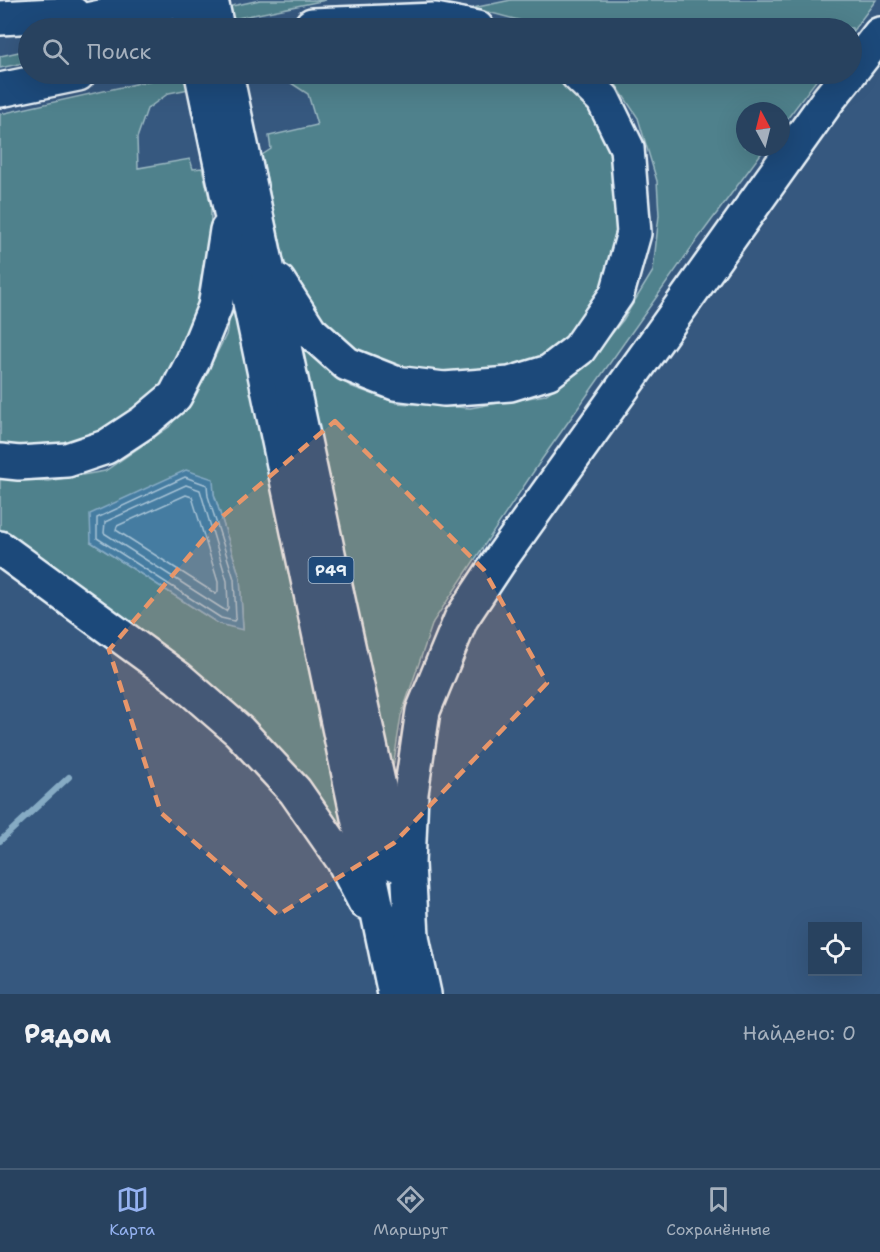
<!DOCTYPE html>
<html lang="ru">
<meta charset="utf-8">
<style>
:root{--surface:#28425f;--page:#344d68;--text:#f1f3f6;--muted:#a5b0bd;--line:#445b74;--accent:#95b2f1}
body{margin:0;font-family:"Shantell Sans",sans-serif;background:var(--page);color:var(--text)}
.controls{position:absolute;right:18px;bottom:18px;display:grid;overflow:hidden;border-radius:0px;box-shadow:0 6px 24px #0002}
.controls button{width:54px;height:54px;display:grid;place-items:center;padding:0;border:0;border-bottom:2px solid var(--line);background:var(--surface);color:var(--text);font:30px sans-serif}
.compass{position:absolute;left:736px;top:102px;width:54px;height:54px;border-radius:50%;background:var(--surface);box-shadow:0 6px 24px #0002;rotate:353deg}
.list{margin:0;padding:0;list-style:none}
h2{display:flex;justify-content:space-between;align-items:center;height:78px;margin:0;padding:0 24px;font-size:26px}
h2 small{font-size:20px;font-weight:400;color:var(--muted)}
.icon{flex:none;width:33px;height:33px;fill:none;stroke:currentColor;stroke-width:2;stroke-linecap:round;stroke-linejoin:round}
.map{position:relative;flex:none;width:880px;height:994px;overflow:hidden}
.search{position:absolute;background:var(--surface);box-shadow:0 6px 24px #0002;left:18px;right:18px;top:18px;height:66px;display:flex;align-items:center;gap:15px;box-sizing:border-box;padding:0 21px;border-radius:33px;color:var(--muted);font-size:22px}
.sheet{height:174px;background:var(--surface)}
nav{display:flex;justify-content:space-around;align-items:center;box-sizing:border-box;height:84px;border-top:2px solid var(--line);background:var(--surface);font-size:16px;color:var(--muted)}
nav a{display:grid;justify-items:center;gap:3px}
nav .on{color:var(--accent)}
.map>svg:first-child{display:block}
.green{fill:#50818c;stroke:#9cb9c2;stroke-width:1.5;fill-rule:evenodd}
.water{fill:#447ca1;stroke:#86abc4;stroke-width:1.5}
.lines{fill:none;stroke-linecap:round;stroke-linejoin:round}
.shore{stroke:#a6c2d5;stroke-width:1.5}
.stream{stroke:#86abc4;stroke-width:6}
.trunk-casing{stroke:#e8f1f8;stroke-width:38}
.trunk{stroke:#1f4a7a;stroke-width:33}
.marked{fill:#e8966a;fill-opacity:0.2;stroke:#e8966a;stroke-width:4.5;stroke-dasharray:12 8;stroke-linejoin:round}
.labels{text-anchor:middle;dominant-baseline:central;stroke-width:6;stroke-linejoin:round;paint-order:stroke}
.shield{fill:#1f4a7a;stroke:#acbfd2;stroke-width:1.5}
.shield-label{font-size:16px;font-weight:bold;fill:#e8f1f8}
</style>
<div class="map">
<svg width="880" height="994" viewBox="0 0 880 994">
<rect width="100%" height="100%" fill="#36587f"/>
<filter id="ink" filterUnits="userSpaceOnUse"><feTurbulence type="fractalNoise" baseFrequency=".0167" numOctaves="2"/><feDisplacementMap in="SourceGraphic" scale="12" xChannelSelector="R" yChannelSelector="G"/><feConvolveMatrix kernelMatrix="1 2 1 2 8 2 1 2 1" color-interpolation-filters="sRGB"/></filter>
<g filter="url(#ink)">
<g class="green">
<polygon points="260,0 326,0 189,28 130,28"/>
<polygon points="511,0 876,0 852,32 852,28 539,28 522,21 473,8"/>
<polygon points="28,50 28,62 0,68 0,56"/>
<polygon points="180,74 264,74 169,93 147,109 137,138 138,168 190,159 193,169 202,168 211,205 210,268 194,338 167,390 81,447 0,453 0,114"/>
<polygon points="266,74 559,74 566,78 595,111 618,156 626,208 608,296 546,362 460,383 352,356 293,289 285,265 262,155 271,149 269,136 317,125 308,94 285,79"/>
<polygon points="604,74 821,74 781,127 781,111 745,111 745,147 766,147 694,244 542,459 433,622 401,716 392,774 295,338 350,386 397,403 470,408 545,395 584,368 623,320 653,271 659,215 657,181 638,118 613,80"/>
<path d="M233,305L347,846L0,532V477L48,481L105,471L169,427L201,384L226,335ZM212,479L214,494L240,578L243,629L219,624L91,542Z"/>
</g>
<polygon class="water" points="186,470 213,479 214,494 240,578 243,630 219,624 91,542 90,514"/>
<g class="lines">
<g class="shore">
<polygon points="185,477 207,485 208,496 234,579 236,618 234,621 221,618 97,538 97,518"/>
<polygon points="186,485 200,490 227,581 228,608 226,611 104,533 105,522"/>
<polygon points="186,495 192,497 218,582 218,591 216,594 116,530 117,526"/>
</g>
<polyline class="stream" points="0,841 69,777"/>
<defs>
<g id="trunk">
<polyline points="187,0 193,28"/>
<polyline points="211,0 217,28"/>
<polyline points="0,18 73,14"/>
<polyline points="312,25 435,20 477,28"/>
<polyline points="48,28 182,0"/>
<polyline points="852,70 880,34"/>
<polyline points="202,74 395,994"/>
<polyline points="226,74 333,577 396,864"/>
<polyline points="0,90 78,74"/>
<polyline points="278,281 310,331 347,364 395,383 444,389 510,384 549,372 579,349 617,294 634,233 627,148 603,99 577,74"/>
<polyline points="0,461 19,463 67,460 106,447 144,422 175,396 193,361 215,307 227,230"/>
<polyline points="0,548 178,678 239,731 295,791 343,860 365,902"/>
<polyline points="407,914 424,994"/>
<polyline points="412,937 408,864 411,793 423,711 461,619 502,557 828,100 849,74"/>
</g>
</defs>
<use href="#trunk" class="trunk-casing"/>
<use href="#trunk" class="trunk"/>
</g>
</g>
<path class="marked" d="M335,421L484,570L547,683L394,843L278,915L161,813L109,650L223,516Z"/>
<g class="labels">
<rect class="shield" x="308.5" y="557" width="45" height="26" rx="4.5"/>
<g class="shield-label">
<text x="331" y="570">Р49</text>
</g>
</g>
</svg>
<div class="controls">
<button><svg class="icon" aria-label="locate" viewBox="0 0 24 24"><circle cx="12" cy="12" r="6"/><path d="M12 2v4M12 18v4M2 12h4M18 12h4"/></svg></button>
</div>
<svg class="compass" viewBox="-18 -18 36 36"><path d="M0-13l5 13h-10z" fill="#e53935"/><path d="M0 13l5-13h-10z" fill="#a5b0bd"/></svg>
<div class="search"><svg class="icon" aria-label="search" viewBox="0 0 24 24"><circle cx="10" cy="10" r="6"/><path d="M15 15l6 6"/></svg>Поиск</div>
</div>
<section class="sheet">
<h2>Рядом<small>Найдено: 0</small></h2>
<ul class="list">
</ul>
</section>
<nav>
<a class="on"><svg class="icon" aria-label="map" viewBox="0 0 24 24"><path d="M3 6l6-2 6 2 6-2v14l-6 2-6-2-6 2zM9 4v14M15 6v14"/></svg>Карта</a>
<a><svg class="icon" aria-label="directions" viewBox="0 0 24 24"><path d="M12 3l9 9-9 9-9-9zM9 14v-3h6M13 9l2 2-2 2"/></svg>Маршрут</a>
<a><svg class="icon" aria-label="saved" viewBox="0 0 24 24"><path d="M7 4h10v16l-5-4-5 4z"/></svg>Сохранённые</a>
</nav>
